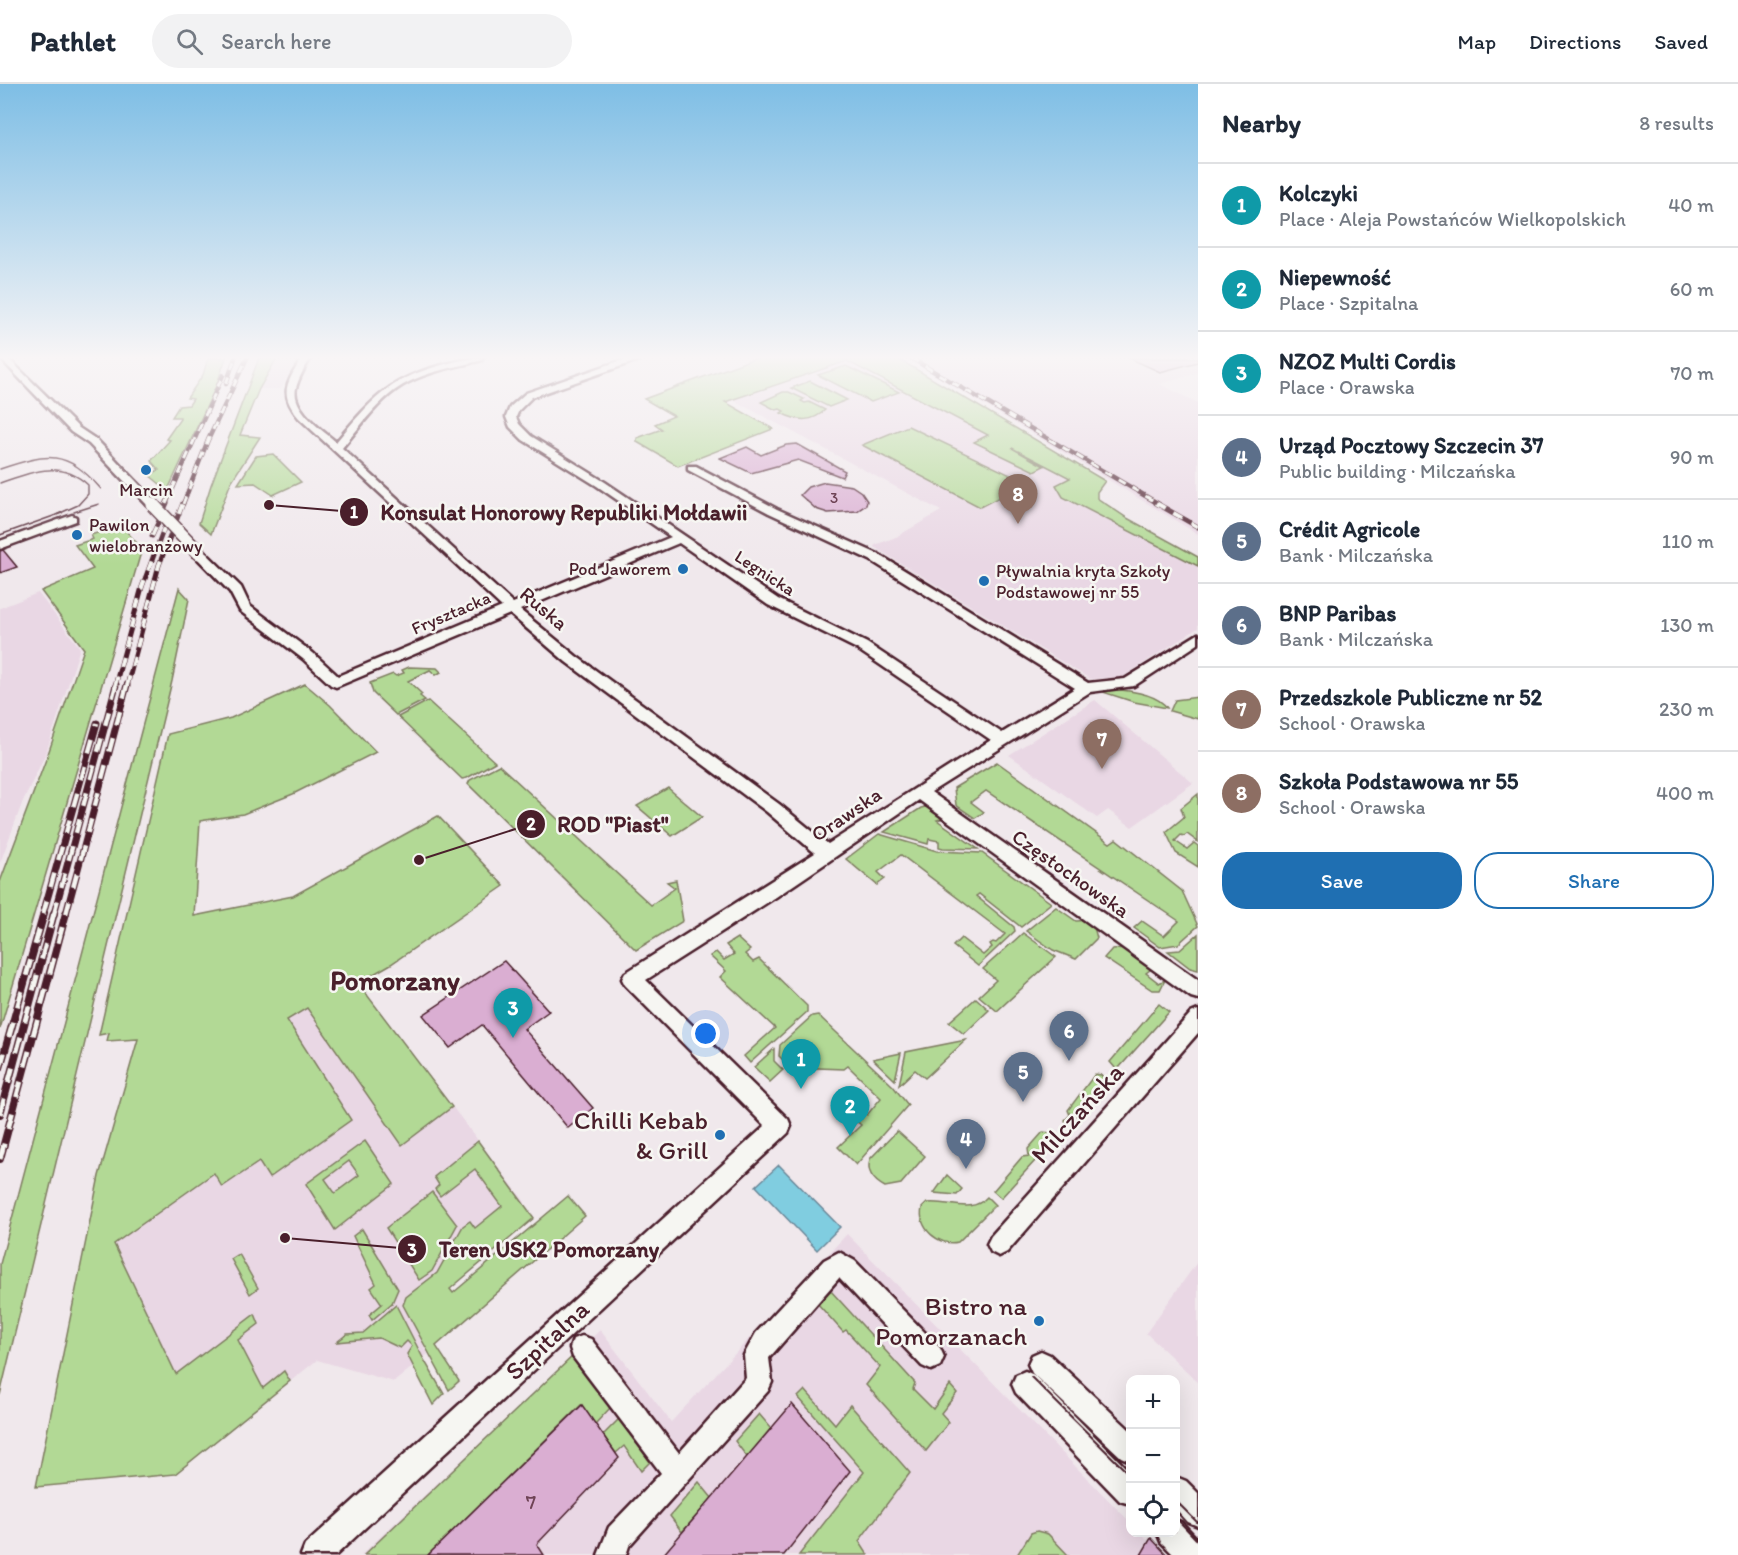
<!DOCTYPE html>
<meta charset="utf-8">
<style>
:root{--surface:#fff;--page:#f2f2f3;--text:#1f2937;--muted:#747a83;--line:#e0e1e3;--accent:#1f6fb2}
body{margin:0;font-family:Itim,sans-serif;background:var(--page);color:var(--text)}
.controls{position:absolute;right:18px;bottom:18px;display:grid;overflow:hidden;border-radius:12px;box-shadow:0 6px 24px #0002}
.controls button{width:54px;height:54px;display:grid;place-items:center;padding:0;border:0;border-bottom:2px solid var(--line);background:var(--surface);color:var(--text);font:30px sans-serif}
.you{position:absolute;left:706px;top:950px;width:21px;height:21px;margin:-15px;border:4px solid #fff;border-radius:50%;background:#1a73e8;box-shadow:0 0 0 9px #1a73e833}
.badge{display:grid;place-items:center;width:39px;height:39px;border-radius:50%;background:var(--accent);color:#fff;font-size:20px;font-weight:700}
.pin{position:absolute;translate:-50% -50px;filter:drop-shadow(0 2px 3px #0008)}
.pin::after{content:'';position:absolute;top:32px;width:21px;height:18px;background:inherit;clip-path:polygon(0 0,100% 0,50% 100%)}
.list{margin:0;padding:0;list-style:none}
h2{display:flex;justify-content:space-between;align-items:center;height:78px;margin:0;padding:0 24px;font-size:26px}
h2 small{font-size:20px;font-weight:400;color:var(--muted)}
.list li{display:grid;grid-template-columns:39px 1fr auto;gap:18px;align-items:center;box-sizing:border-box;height:84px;padding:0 24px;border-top:2px solid var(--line)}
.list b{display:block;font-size:22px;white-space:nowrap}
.list p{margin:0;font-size:20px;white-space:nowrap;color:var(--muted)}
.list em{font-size:20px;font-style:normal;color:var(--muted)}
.actions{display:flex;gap:12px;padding:18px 24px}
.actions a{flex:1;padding:14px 0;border:2px solid var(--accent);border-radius:24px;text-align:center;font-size:21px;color:var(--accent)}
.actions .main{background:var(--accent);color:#fff}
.icon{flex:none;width:33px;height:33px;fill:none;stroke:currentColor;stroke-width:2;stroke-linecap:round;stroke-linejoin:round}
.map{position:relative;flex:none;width:1198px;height:1471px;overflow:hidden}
header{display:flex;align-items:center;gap:36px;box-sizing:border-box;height:84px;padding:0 30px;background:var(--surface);border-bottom:2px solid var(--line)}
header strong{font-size:28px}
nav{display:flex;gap:33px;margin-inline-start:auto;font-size:21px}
.search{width:420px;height:54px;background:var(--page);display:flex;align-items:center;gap:15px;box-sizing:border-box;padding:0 21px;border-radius:33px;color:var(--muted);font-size:22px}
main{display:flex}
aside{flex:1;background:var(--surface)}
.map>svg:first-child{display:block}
.built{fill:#e9d7e4}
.green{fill:#b2d995;stroke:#7e7c60;stroke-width:1.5;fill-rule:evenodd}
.water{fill:#80cde0;stroke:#6a8798;stroke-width:1.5}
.building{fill:#daaed2;stroke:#4a1f2b;stroke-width:1.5}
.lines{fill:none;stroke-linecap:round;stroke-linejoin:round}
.minor-casing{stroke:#4a1f2b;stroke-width:5}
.minor{fill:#f6f6f2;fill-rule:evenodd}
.tram-far1{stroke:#4a1f2b;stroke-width:1.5}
.tram{stroke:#4a1f2b;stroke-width:2}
.rail-far3-casing{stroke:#4a1f2b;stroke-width:4.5}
.rail-far2-casing{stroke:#4a1f2b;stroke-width:5}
.rail-far1-casing{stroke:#4a1f2b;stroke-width:7}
.rail-casing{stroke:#4a1f2b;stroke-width:8}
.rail-far3{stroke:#f6f6f2;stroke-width:3;stroke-dasharray:8;stroke-linecap:butt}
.rail-far2{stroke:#f6f6f2;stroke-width:4;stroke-dasharray:10;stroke-linecap:butt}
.rail-far1{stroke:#f6f6f2;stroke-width:4.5;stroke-dasharray:14;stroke-linecap:butt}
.rail{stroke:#f6f6f2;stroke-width:5;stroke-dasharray:16;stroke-linecap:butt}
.minor-bridge-casing{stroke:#4a1f2b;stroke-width:16;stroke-linecap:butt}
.minor-bridge{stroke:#f6f6f2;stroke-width:13}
.poi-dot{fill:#1f6fb2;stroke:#f6f6f2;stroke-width:2}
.labels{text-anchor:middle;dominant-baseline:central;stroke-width:5;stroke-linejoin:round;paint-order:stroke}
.far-number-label{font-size:15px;fill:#6e4355}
.far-poi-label{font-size:18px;fill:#4a1f2b;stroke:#f6f6f2;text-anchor:start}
.far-street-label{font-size:18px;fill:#4a1f2b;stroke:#f6f6f2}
.street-label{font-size:21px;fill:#4a1f2b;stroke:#f6f6f2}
.near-number-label{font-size:21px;fill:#6e4355}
.near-street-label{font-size:26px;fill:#4a1f2b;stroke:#f6f6f2}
.near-poi-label{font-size:26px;fill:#4a1f2b;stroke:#f6f6f2;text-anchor:end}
.district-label{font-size:27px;font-weight:bold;fill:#4a1f2b;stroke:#f6f6f2}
.leader{fill:none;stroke:#4a1f2b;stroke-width:2}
.callout-dot{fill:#4a1f2b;stroke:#f6f6f2;stroke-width:2}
.mark-label{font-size:18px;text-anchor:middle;font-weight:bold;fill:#fff}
.callout-label{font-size:22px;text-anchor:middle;font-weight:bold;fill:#4a1f2b;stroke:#f6f6f2;stroke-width:5;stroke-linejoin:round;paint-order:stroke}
</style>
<header>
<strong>Pathlet</strong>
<div class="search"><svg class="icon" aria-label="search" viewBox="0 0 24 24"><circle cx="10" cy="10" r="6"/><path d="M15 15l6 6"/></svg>Search here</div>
<nav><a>Map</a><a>Directions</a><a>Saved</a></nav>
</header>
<main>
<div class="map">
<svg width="1198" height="1471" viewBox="0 0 1198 1471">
<rect width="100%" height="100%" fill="#f0e8ec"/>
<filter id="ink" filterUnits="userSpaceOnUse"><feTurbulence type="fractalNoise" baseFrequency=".0167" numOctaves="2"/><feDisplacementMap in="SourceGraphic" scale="12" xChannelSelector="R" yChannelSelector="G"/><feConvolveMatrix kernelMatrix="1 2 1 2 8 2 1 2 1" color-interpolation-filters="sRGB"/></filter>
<g filter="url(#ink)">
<g class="built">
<polygon points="277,274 298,274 281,305 259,305"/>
<polygon points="906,274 1198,274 1198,289 1160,300 1198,319 1198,450"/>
<polygon points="847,277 1049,381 1070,394 1063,413 1198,482 1198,544 1121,594 1090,595 874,463 875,461 896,453 941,427 733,316"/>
<polygon points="38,509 80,564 46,669 23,717 0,779 0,524"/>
<polygon points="1095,616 1193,699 1132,743 1108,726 1097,734 1009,671"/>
<polygon points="358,899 525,1118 439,1190 464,1225 423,1261 428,1270 394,1298 317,1276 175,1390 68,1251 99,1092 138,955"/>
<polygon points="847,1150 1130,1438 1130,1448 1141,1449 1163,1471 361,1471 600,1246 671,1338"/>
<polygon points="1198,1177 1198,1298 1146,1249"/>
</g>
<g class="green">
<polygon points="208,274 226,274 216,302 166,410 166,405 149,391 159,386 151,377 170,356 166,355 180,335 180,333 172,333 179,322 189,321 193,315 187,314 203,291"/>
<polygon points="259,274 277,274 259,305 240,351 260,353 231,398 211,450 199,439 211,401"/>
<polygon points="755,274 897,274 1105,397 1097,408 1097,414 1127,434 1198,473 1198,482 1063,413 1056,401 1070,394 1012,364 1044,382 1034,387 974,358 988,351 847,277 725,318 773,345 678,382 637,358 637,354 662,345 655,340 674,332 644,315"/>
<polygon points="846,282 899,308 871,318 818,291"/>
<polygon points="810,297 847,316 829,323 791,304"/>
<path d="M783,308H789L804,315L801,317L805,319L809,318L825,326C813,338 799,338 781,329L784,327L780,325L776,326L761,318Z"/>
<polygon points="908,342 1027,399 980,423 862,361"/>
<polygon points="273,370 301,398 273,411 255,399 238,400 256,372"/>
<polygon points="121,441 142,465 0,945 0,798 48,670 84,565 41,507 93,485 75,461 93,455 91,451"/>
<polygon points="179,504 189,515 172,597 0,1311 0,1180"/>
<polygon points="409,583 437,584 441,588 436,591 430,586 408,597 422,610 420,612 425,616 396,631 373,609 370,599 393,590 396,592 404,589 402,586"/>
<polygon points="305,600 330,621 376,668 293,710 243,730 200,737 194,832 293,812 438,732 504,802 391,880 358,899 452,1023 402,1061 307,924 287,936 351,1036 269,1094 259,1078 222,1103 214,1089 114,1160 176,1290 255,1230 259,1240 238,1256 263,1304 284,1287 290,1297 175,1390 36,1403 99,1092 138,955 107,957 109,949 99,951 168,650 231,634"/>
<path d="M1110,605C1127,606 1157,609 1167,624L1134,618L1103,608Z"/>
<polygon points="1198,613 1198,635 1170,627 1175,616"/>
<polygon points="428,617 495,678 467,694 462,695 398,633"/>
<polygon points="997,678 1110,759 1116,755 1182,807 1198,842 1178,860 1160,863 1134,844 1142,837 1164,852 1179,837 986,707 971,718 984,728 975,734 956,721 954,704"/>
<polygon points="499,681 651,821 675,804 667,798 676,796 683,837 636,866 468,700 470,696"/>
<polygon points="668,704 702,733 672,752 637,722"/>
<polygon points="1198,710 1198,758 1187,750 1184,752 1181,751 1175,757 1187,765 1194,759 1198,762 1198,783 1176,769 1166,748 1184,733 1181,724"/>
<polygon points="930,722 944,734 937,736 978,765 943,764 939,763 939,757 929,755 928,760 884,748 921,724"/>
<polygon points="879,750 937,767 982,769 1051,819 1021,843 979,810 976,812 1014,843 1015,847 978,882 953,862 961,854 983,871 992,863 990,860 993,858 996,859 1005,850 901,771 878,788 885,795 877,801 846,775"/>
<polygon points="1056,823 1076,837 1092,836 1097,854 1076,875 1053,866 1026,847"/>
<polygon points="1023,849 1056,873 997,927 979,912 996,896 983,885"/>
<polygon points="1198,850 1198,886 1190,884 1168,867 1180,866"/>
<polygon points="737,854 750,866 745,870 753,878 759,875 807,922 807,928 750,979 744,972 775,944 720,893 726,887 710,872 716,868 724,876 734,870 726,861"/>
<polygon points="1126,864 1155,882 1146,889 1159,899 1165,896 1160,906 1152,906 1104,874 1112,865"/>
<polygon points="976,914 989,926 964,950 949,938"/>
<polygon points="1159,920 1169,928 1117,986 1110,978"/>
<polygon points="818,931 893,1002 908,1021 856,1081 838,1063 861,1041 854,1035 862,1027 867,1031 881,1014 848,982 844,985 790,983 779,972 780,961 812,932"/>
<polygon points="966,956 925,994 915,986 899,1001 906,968"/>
<polygon points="774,965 774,977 783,986 770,998 754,983"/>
<polygon points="901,969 895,996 873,975"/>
<polygon points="1095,990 1101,991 1107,997 1067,1041 1065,1036 1070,1031 1068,1026"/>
<path d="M897,1047L925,1072L901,1100L885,1103C874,1097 866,1088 870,1075Z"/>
<polygon points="1043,1048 1051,1049 1056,1054 1001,1114 993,1107 1022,1073 1029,1072 1028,1065"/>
<path d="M365,1057L394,1100L335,1146L306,1100ZM349,1077L359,1091L335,1109L325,1095Z"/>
<polygon points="478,1057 534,1134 450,1205 453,1209 568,1112 585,1132 436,1262 459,1297 449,1306 403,1221 406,1213 437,1189 463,1142 470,1137 475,1144 502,1122 475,1085 440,1112 435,1105 439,1101 434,1093"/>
<polygon points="947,1091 962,1105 957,1111 934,1109"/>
<polygon points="432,1108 457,1141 432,1187 419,1196 386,1144"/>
<path d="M987,1113L995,1121L958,1158C939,1163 917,1144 922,1124L927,1119C948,1116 971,1131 987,1113Z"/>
<polygon points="362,1145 398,1205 392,1219 372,1236 369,1231 382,1220 371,1204 376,1200 353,1152"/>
<polygon points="239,1170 258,1204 250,1210 231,1175"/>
<polygon points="830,1206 915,1299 913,1305 933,1325 950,1301 957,1309 941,1329 949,1338 926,1367 866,1301 880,1283 846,1246 843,1248 817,1219"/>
<polygon points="396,1221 423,1274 444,1310 433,1321 407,1270 412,1262 407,1257 400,1264 379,1254 337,1258 347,1250 363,1249"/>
<polygon points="574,1271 611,1323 595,1340 581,1321 428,1471 364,1471"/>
<polygon points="805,1306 835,1340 850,1321 910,1389 859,1457 868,1471 799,1471 864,1388 798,1313"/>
<polygon points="759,1330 771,1344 747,1373 735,1357"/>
<polygon points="619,1335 650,1378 641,1387 624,1362 616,1369 603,1351"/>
<polygon points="699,1398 712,1414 682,1448 670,1432"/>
<polygon points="1037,1447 1048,1450 1068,1471 1017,1471 1031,1449"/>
</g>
<polygon class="water" points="779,1081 840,1143 817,1166 756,1102"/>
<g class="building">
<polygon points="1129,274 1198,274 1198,278 1160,288"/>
<polygon points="797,360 845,387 842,393 798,376 751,389 720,374 747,363 761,371 786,361"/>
<polygon points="825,398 852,402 861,408 867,417 866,421 857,427 828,429 816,425 800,411 808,403"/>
<polygon points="3,466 17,483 0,489 0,467"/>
<polygon points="504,877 549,927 524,945 593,1024 568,1044 482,941 450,964 423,931"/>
<polygon points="792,1320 850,1387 784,1471 663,1471"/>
<polygon points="582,1321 619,1374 537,1460 544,1471 428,1471"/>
<polygon points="1151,1454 1167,1471 1141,1471"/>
</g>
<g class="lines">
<defs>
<g id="minor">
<polygon points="0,274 8,274 79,344 97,356 157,419 157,423 149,423 89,360 71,348"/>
<path d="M302,274H311C305,283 299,293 296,304C291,325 322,346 336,358C371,317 388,295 442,281C456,277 469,274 483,274L482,276C456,283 427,287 403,301C378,316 361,342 342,364L513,519L671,453L597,402L523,356L510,343L506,333L510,323L526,309L628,274H640L639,276L532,313L519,326L516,333L519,340L531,352L605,398L778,515L867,559L1002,649L1075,604L870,476L769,429L688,386V382H696L777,425L878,470L1088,599L1125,595L1198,550V560L1134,602L1090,608L931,708L1198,896V915L1191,913L919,716L776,813L646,896L788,1035L791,1042L788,1049L336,1471H301L305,1461L765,1042L625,901L622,895L625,889L815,769L767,728L566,578L510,530L336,603L331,601L303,575L240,527L230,508L195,472V466H203L241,503L250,522L313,569L338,592L502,523L299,334C278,309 287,299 302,274ZM679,459L768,521L857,565L991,656L828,760L779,720L576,572L520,526Z"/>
<polygon points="72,431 76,433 76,437 0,465 0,457"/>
<polygon points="1198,926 1198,949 1007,1168 999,1172 991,1168 987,1160 991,1152 1191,929"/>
<polygon points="839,1168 855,1177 940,1264 944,1273 940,1282 931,1286 922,1282 839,1194 769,1274 772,1298 768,1307 629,1462 626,1471 598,1471 609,1443 661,1389 573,1273 570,1264 573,1255 582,1252 591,1255 679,1369 746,1294 744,1271 756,1249 824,1176"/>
<polygon points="1041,1267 1050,1271 1130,1346 1130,1377 1121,1373 1032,1289 1028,1280 1032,1271"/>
<polygon points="1025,1287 1034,1291 1130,1388 1130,1420 1120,1417 1016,1309 1012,1300 1016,1291"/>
<polygon points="1176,1393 1186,1397 1198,1409 1198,1442 1188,1438 1176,1425"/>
<polygon points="1176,1436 1181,1438 1198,1456 1198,1471 1174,1471 1161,1458 1157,1448 1176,1448"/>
</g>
</defs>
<use href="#minor" class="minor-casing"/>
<use href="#minor" class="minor"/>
<g class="tram-far1">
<path d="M0,385C48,369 66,365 101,405"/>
<path d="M0,399C32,388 60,375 88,401V410L78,421L56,431"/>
<polyline points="74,428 99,420"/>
<polyline points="0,451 62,429"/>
</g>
<g class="tram">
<polyline points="1031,1293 1130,1391"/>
<polyline points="1176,1417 1198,1439"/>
<polyline points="1176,1434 1198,1457"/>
</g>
<defs>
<g id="rail-far3">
<polyline points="911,274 1159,420"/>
<polyline points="226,300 235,274"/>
<polyline points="166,420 223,291"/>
<polyline points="183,420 208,356 247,274"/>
</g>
<g id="rail-far2">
<polyline points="1156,419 1198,443"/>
<polyline points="152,452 167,419"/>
<polyline points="115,602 142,503 164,444"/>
<polyline points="127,602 159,481 183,419"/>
</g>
<g id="rail-far1">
<polyline points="43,830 97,639"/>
<polyline points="54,830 116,601"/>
<polyline points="66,830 127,601"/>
</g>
<g id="rail">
<polyline points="0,984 44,829"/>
<polyline points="0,1030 54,829"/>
<polyline points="0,1075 66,829"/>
</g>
</defs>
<use href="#rail-far3" class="rail-far3-casing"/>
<use href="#rail-far2" class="rail-far2-casing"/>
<use href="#rail-far1" class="rail-far1-casing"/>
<use href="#rail" class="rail-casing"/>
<use href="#rail-far3" class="rail-far3"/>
<use href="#rail-far2" class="rail-far2"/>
<use href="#rail-far1" class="rail-far1"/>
<use href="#rail" class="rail"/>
<defs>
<polyline id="minor-bridge" points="153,421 199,469"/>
</defs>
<use href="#minor-bridge" class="minor-bridge-casing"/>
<use href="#minor-bridge" class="minor-bridge"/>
</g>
</g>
<linearGradient id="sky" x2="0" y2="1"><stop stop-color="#7ebee5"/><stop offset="0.57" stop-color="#f8f5f6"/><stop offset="1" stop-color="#f8f5f6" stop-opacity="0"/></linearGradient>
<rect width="1198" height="480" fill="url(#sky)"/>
<g class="poi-dot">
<circle cx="146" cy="386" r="6"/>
<circle cx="77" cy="451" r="6"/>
<circle cx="683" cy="485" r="6"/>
<circle cx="984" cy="497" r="6"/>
<circle cx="720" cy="1051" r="6"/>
<circle cx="1039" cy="1237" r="6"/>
</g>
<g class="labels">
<g class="far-number-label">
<text x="834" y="414">3</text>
</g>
<g class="far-poi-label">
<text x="146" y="406" text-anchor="middle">Marcin</text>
<text x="89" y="441">Pawilon<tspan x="89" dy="21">wielobranżowy</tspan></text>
<text x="671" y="485" text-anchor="end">Pod Jaworem</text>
<text x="996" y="487">Pływalnia kryta Szkoły<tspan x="996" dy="21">Podstawowej nr 55</tspan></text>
</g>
<g class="far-street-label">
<text transform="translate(765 489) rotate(33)">Legnicka</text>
<text transform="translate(451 529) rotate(-23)">Frysztacka</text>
</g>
<g class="street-label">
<text transform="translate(544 524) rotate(40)">Ruska</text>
<text transform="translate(846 730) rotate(-34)">Orawska</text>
<text transform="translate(1071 789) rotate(35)">Częstochowska</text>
</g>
<g class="near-number-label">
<text x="531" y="1417">7</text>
</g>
<g class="near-street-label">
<text transform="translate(1077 1029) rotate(-48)">Milczańska</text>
<text transform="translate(547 1256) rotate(-43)">Szpitalna</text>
</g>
<g class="near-poi-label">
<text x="708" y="1036">Chilli Kebab<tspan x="708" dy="30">&amp; Grill</tspan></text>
<text x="1027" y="1222">Bistro na<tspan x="1027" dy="30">Pomorzanach</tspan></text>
</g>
<g class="district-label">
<text x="395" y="896">Pomorzany</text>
</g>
</g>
<path class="leader" d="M269 421L354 428M419 776L531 740M285 1154L412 1165"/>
<g class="callout-dot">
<circle cx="269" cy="421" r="6"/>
<circle cx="419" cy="776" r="6"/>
<circle cx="285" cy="1154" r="6"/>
<circle cx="354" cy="428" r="15"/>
<circle cx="531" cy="740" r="15"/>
<circle cx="412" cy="1165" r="15"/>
</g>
<g class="mark-label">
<text x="354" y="434">1</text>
<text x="531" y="746">2</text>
<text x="412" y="1172">3</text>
</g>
<g class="callout-label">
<text x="564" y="436">Konsulat Honorowy Republiki Mołdawii</text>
<text x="613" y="748">ROD "Piast"</text>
<text x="549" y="1173">Teren USK2 Pomorzany</text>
</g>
</svg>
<div class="controls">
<button>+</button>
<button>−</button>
<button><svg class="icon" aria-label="locate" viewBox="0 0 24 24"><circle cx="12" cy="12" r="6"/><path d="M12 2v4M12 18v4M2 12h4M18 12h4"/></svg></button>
</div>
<div class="you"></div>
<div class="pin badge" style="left:801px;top:1005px;background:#0f9aa8">1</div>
<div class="pin badge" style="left:850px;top:1052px;background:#0f9aa8">2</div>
<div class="pin badge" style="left:513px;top:954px;background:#0f9aa8">3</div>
<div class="pin badge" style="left:966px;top:1085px;background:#5c6f8a">4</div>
<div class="pin badge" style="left:1023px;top:1018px;background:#5c6f8a">5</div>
<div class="pin badge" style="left:1069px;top:977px;background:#5c6f8a">6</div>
<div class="pin badge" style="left:1102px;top:685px;background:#8d6e63">7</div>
<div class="pin badge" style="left:1018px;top:440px;background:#8d6e63">8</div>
</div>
<aside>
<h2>Nearby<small>8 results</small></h2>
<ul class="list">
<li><span class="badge" style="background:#0f9aa8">1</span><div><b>Kolczyki</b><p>Place · Aleja Powstańców Wielkopolskich</p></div><em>40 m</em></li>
<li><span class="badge" style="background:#0f9aa8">2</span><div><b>Niepewność</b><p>Place · Szpitalna</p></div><em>60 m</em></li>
<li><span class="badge" style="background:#0f9aa8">3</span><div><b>NZOZ Multi Cordis</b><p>Place · Orawska</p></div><em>70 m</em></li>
<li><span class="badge" style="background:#5c6f8a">4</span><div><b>Urząd Pocztowy Szczecin 37</b><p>Public building · Milczańska</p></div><em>90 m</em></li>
<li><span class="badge" style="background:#5c6f8a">5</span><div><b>Crédit Agricole</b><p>Bank · Milczańska</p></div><em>110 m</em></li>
<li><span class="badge" style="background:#5c6f8a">6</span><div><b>BNP Paribas</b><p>Bank · Milczańska</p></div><em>130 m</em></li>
<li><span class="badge" style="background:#8d6e63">7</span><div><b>Przedszkole Publiczne nr 52</b><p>School · Orawska</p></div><em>230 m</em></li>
<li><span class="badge" style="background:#8d6e63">8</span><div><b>Szkoła Podstawowa nr 55</b><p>School · Orawska</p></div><em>400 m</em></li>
</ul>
<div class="actions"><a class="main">Save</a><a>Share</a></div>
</aside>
</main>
